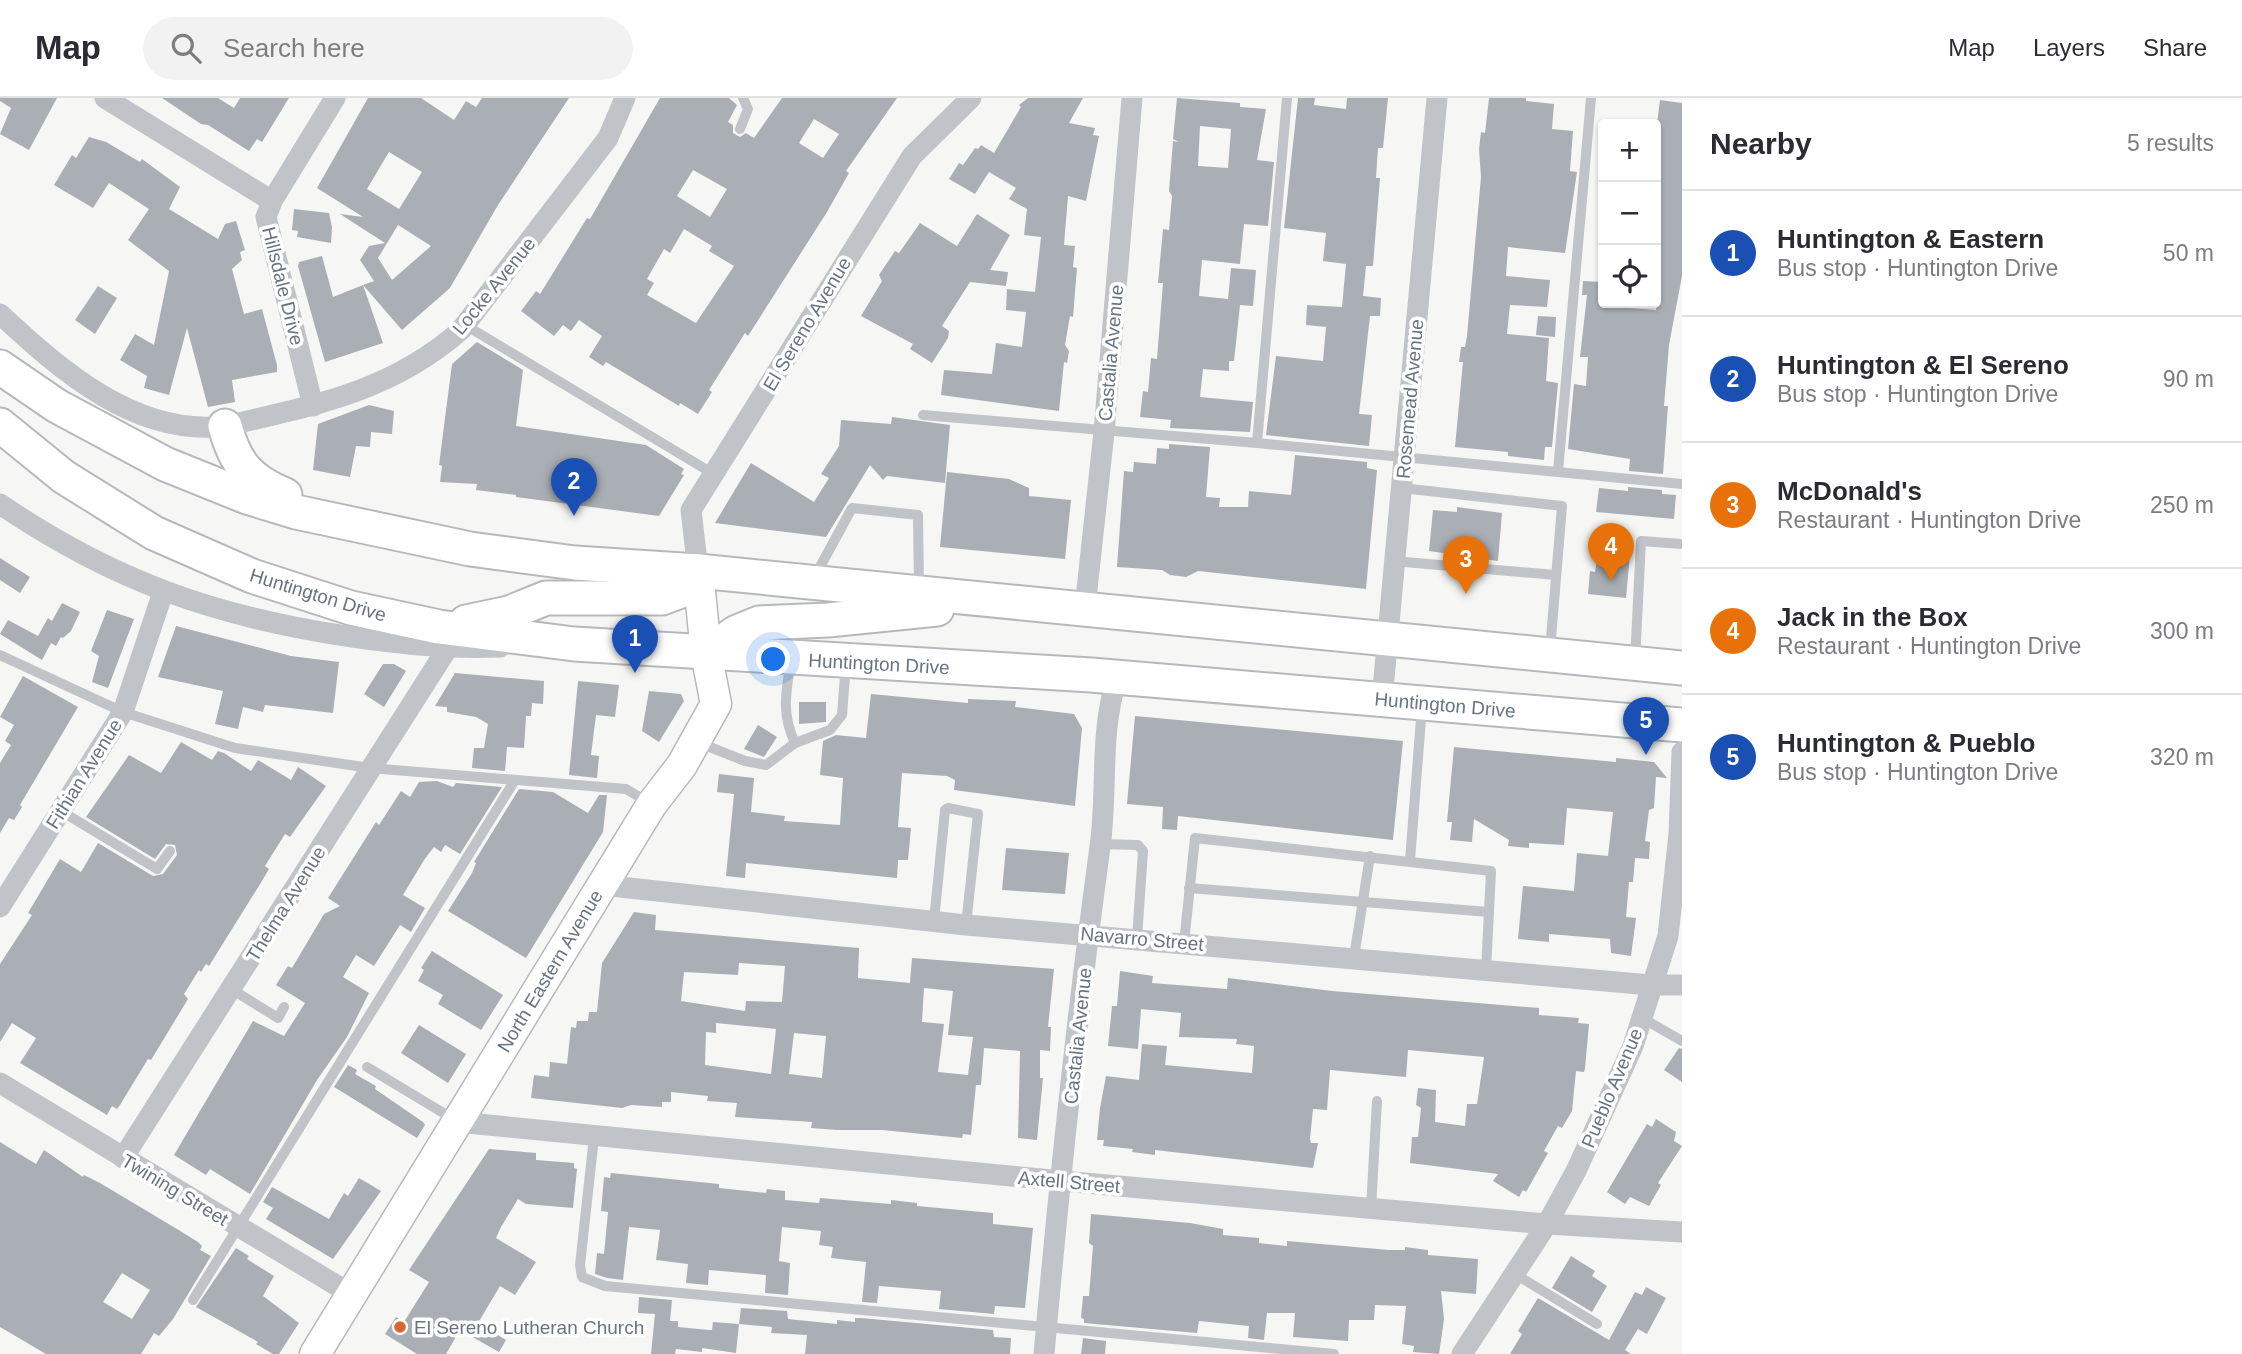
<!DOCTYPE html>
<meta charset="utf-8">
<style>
:root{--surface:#fff;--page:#f2f2f3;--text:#2b2b33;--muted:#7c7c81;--line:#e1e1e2;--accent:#da6531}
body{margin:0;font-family:Arial,sans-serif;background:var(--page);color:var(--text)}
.controls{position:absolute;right:21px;top:21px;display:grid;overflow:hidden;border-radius:7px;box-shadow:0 2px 5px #0004}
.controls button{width:63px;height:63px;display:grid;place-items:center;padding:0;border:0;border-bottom:2px solid var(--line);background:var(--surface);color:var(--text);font:35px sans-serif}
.you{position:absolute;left:774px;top:562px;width:24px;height:24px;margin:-18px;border:5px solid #fff;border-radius:50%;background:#1a73e8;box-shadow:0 0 0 10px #1a73e833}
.badge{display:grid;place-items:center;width:46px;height:46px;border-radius:50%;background:var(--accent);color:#fff;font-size:23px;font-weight:700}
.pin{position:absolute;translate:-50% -58px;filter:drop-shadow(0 2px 4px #0008)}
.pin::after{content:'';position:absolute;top:37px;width:24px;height:21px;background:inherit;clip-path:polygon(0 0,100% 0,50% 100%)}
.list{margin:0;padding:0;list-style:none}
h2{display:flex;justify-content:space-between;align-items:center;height:91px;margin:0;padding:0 28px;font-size:30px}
h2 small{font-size:23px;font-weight:400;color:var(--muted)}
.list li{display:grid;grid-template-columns:46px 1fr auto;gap:21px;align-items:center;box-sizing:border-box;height:126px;padding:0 28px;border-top:2px solid var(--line)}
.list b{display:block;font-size:26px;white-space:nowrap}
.list p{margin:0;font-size:23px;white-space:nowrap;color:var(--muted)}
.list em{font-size:23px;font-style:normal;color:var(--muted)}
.icon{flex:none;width:38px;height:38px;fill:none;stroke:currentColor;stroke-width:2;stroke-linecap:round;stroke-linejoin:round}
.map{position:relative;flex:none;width:1682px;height:1256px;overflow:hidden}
header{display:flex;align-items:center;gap:42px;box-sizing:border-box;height:98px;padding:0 35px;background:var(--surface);border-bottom:2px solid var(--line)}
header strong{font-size:33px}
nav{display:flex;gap:38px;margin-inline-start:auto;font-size:24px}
.search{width:490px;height:63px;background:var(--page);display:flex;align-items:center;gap:18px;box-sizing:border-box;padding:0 24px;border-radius:38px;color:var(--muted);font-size:26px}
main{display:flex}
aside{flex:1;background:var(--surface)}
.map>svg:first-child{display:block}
.building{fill:#a9afb5;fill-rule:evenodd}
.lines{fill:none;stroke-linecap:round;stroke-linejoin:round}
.secondary-casing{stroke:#b5b9bd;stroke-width:33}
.primary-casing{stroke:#b5b9bd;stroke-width:37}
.lane{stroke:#c0c3c7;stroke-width:10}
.street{stroke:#c0c3c7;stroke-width:21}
.secondary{stroke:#fff;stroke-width:30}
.primary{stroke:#fff;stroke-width:33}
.poi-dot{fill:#da6531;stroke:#fff;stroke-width:2.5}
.labels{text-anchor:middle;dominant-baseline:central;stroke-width:7;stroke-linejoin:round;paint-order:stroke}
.street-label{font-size:19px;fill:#677583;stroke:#fff}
.poi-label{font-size:19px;fill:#677583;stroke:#fff;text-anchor:start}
</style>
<header>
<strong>Map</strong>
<div class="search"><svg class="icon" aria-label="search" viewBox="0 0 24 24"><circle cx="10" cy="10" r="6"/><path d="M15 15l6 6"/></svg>Search here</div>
<nav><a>Map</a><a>Layers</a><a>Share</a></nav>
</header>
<main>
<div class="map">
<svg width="1682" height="1256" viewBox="0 0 1682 1256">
<rect width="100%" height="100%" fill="#f6f7f4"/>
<g class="building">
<polygon points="0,0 57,0 29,52 0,36 11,10 0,3"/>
<polygon points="162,0 218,0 234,10 240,0 289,0 262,44 257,41 249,53 208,27 201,26"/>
<path d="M368,0H421L454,22L466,3L476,9L482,0H569L498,107L450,190L402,232L363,187L374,183L360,162L369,148L385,145L340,116L363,119L317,90ZM389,54L422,74L399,111L367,91ZM398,127L431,148L392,182L378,160Z"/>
<path d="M660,0H729L737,7L728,24L733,27V35L740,39L746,35L754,40L782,0H897L846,73L849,75L827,114L748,238L745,235L709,292L712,294L698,316L680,305L679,308L606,264L603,268L589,259L602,238L579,222L571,233L563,227L554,238L521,213L536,193L540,196L587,120L590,121ZM814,21L839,36L823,60L799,45ZM693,72L727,91L710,119L677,98ZM684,131L712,148L709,153L734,168L696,225L647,197L654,185L647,181L664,151L670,155Z"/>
<polygon points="1028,0 1083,0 1069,25 1095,30 1093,37 1099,38 1086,103 1068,98 1064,147 1075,148 1073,169 1077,170 1073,219 1070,218 1065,247 1069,253 1067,265 1064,264 1059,313 941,297 944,272 992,276 996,245 1022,249 1026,214 1006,212 1007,191 1035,194 1041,139 1024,137 1027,111 1009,101 1016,90 989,74 975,96 949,81 959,65 963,67 975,50 978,51 981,47 994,55 1021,9 1019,7"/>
<path d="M1177,0L1240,5V9L1266,11L1257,62L1274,64L1268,128L1244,126L1240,166L1202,162L1199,198L1228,201L1231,170L1256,172L1253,208L1240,207L1234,263H1229V273L1203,271L1200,299L1253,304L1250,334L1170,330L1171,322L1140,319L1143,293L1148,294L1151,260L1157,261L1163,185H1158L1163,131L1169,132L1172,98L1169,93L1173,43L1179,44L1173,41ZM1200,28L1231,31L1228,70L1198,68Z"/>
<polygon points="1298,0 1315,0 1314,7 1346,11 1347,0 1388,0 1383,50 1378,50 1376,80 1380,80 1373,168 1366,168 1363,198 1381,200 1380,218 1370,218 1359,316 1372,317 1369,348 1266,337 1276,258 1323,263 1326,229 1306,227 1307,207 1342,209 1346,166 1323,163 1326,135 1284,130"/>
<polygon points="1489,0 1526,0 1526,3 1554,6 1552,31 1573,33 1570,73 1577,74 1565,155 1508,149 1506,178 1550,182 1547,209 1510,207 1507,236 1549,240 1546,283 1558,285 1552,349 1545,349 1544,362 1508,358 1508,354 1455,349 1463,264 1459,264 1461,249 1465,249 1467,238 1481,79 1479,51 1481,34 1485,35"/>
<polygon points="1660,2 1682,5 1682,178 1669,247 1664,308 1668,308 1663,376 1629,373 1630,361 1568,351 1574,286 1586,288 1588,259 1580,259 1587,197 1582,197 1583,183 1603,184 1603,208 1656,212 1656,34"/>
<polygon points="89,39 106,44 140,64 142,61 180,89 169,111 218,141 225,126 236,123 245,152 240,154 242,162 232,171 244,216 262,211 277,267 277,274 232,282 235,304 208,309 187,230 169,297 144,290 147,278 120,262 135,236 154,247 169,173 128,142 149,111 109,85 93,110 54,87 72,57 76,60"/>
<polygon points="294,111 329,115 332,129 331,145 297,139 298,133 292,132"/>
<polygon points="977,116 1010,137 990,172 1008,174 1006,188 970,184 942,228 949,233 948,240 932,265 910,251 913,246 861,218 882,183 879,177 895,153 899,155 920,125 957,148"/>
<polygon points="322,158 333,199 363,187 383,245 325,264 298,168 299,164"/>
<polygon points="98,188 117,200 95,236 75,222"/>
<polygon points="1538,218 1556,219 1555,239 1536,237"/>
<polygon points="477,244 523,272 516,328 646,347 684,371 681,376 684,377 659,418 516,399 516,397 476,392 477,386 440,384 442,368 439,367 452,266"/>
<polygon points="369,307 394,313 392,336 371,334 370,349 356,348 350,379 313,372 318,326"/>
<polygon points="892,319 950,327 945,385 887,378 883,382 870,367 826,439 715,425 751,365 814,404 829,380 821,376 839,348 841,322 891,326"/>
<polygon points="1169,346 1210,349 1206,399 1220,400 1219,409 1248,409 1249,393 1291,397 1295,357 1367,364 1367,370 1377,372 1366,491 1198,473 1186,479 1170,477 1162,472 1117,469 1124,373 1133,374 1134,364 1156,366 1157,350 1169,351"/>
<polygon points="947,374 1009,381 1029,390 1029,398 1071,402 1065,461 940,449"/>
<polygon points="1628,389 1662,392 1662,396 1676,397 1674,421 1596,414 1599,390 1628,393"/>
<polygon points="1457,409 1502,415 1498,463 1429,453 1433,412 1457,414"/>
<polygon points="1601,454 1630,457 1626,500 1588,496 1590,473 1595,474 1597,461 1601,462"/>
<polygon points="0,460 30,479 20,495 0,482"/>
<polygon points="62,505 80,514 71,533 63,540 61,539 56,548 51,545 42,562 0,536 8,522 38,538 48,520 52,523"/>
<polygon points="107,512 134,521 108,590 92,584 99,558 91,553"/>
<polygon points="176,528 291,558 339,564 333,615 265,607 263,614 243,609 238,631 215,626 223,593 158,579"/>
<polygon points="383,566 394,566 406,573 384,609 364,596"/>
<polygon points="455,575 544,583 543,606 532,605 531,618 526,618 524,650 507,649 505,673 472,670 474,650 484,650 488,626 476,619 447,614 447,609 435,608"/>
<polygon points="23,578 78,609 20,707 22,709 14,722 9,720 0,735 0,665 11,647 5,643 14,627 0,619"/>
<polygon points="578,583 619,587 615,619 596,617 591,657 599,658 597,680 569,677"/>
<polygon points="649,593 681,596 684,603 659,644 642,633"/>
<polygon points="871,596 968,605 968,601 1016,603 1015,609 1074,616 1082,630 1075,708 954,692 955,682 947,678 902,675 898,729 911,730 908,762 898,762 897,780 746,765 745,780 726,778 734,696 717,694 719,676 754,680 751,714 785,718 784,723 840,727 843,680 820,677 823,643 836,637 866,640"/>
<polygon points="799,604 826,604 826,624 799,626"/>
<polygon points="1135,618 1403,643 1393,742 1178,718 1177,732 1162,731 1163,709 1127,706"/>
<polygon points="758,627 777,639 764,659 744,651"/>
<polygon points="181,644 212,662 218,653 224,655 251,673 258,662 291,682 298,669 326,688 290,739 285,736 265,768 269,771 262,783 209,868 206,866 201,874 199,872 184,896 188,901 151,962 148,961 120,1007 117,1011 112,1008 107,1017 20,965 36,940 12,925 0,944 0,866 32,817 28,815 60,761 81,774 98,745 153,778 163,776 177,757 175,747 166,746 155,761 86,719 129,657 161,675"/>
<polygon points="1454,649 1616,664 1616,660 1654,664 1667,680 1656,679 1654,710 1649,712 1645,743 1650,744 1649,761 1635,760 1633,784 1629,784 1626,819 1636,820 1631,858 1611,855 1610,841 1549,836 1549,844 1518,841 1523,788 1574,793 1577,755 1608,758 1613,714 1567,710 1564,747 1529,745 1529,750 1508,748 1509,742 1474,721 1472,744 1450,742 1452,724 1447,724"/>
<polygon points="437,683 453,689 456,685 502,689 460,756 445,747 441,754 434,749 424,762 403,797 425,810 411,834 400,827 374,868 356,857 343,879 369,895 347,939 317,982 250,1096 210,1071 206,1077 174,1057 253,923 284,938 305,905 276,887 288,868 292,870 324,816 340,808 328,800 376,724 379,727 401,693 410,699 419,684"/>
<polygon points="519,691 553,694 588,715 599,697 607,697 603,734 526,860 448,813 472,775 476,765 474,764"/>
<polygon points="1006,750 1069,755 1065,796 1002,792"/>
<path d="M634,814L656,817L655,832L859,850L858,880L910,885L912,860L1054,871L1048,929H1051L1050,953L1040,952V980H1043L1037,1042L1018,1040L1020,953L984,950L981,987H976L971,1037L963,1036L962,1040L882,1032H837L811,1030L812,1024L735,1019L737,1005L707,1003L708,998L671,994V1004H662V1009L631,1007L622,1010L531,1000L534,977L549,979L550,964L567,966L571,929L576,930L577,923H588L589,914H597L602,865ZM739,865L785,868L782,904L746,903L745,913L681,903L684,874L738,877ZM924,890L953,893L948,937L973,939L968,977L938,974L944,926L922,924ZM716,925L776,931L771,976L705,967L706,934L716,935ZM794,935L826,938L822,980L789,976Z"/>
<polygon points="432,853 503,897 481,932 438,906 443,897 418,883 424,872 421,870"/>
<polygon points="1120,873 1153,878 1152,885 1227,891 1228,880 1332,893 1539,910 1539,917 1579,920 1578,925 1589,926 1585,970 1584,974 1576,973 1572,1013 1562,1030 1558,1028 1544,1053 1548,1055 1526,1094 1523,1092 1519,1099 1493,1083 1498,1076 1410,1065 1412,1039 1418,1039 1421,1010 1416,1007 1418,990 1436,992 1435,1024 1465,1028 1467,1006 1477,1006 1484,959 1408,952 1406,979 1330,972 1327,1012 1313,1011 1310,1041 1311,1045 1318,1045 1313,1070 1155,1052 1155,1057 1132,1054 1133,1051 1103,1048 1104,1042 1097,1042 1100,1010 1106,978 1139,982 1142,946 1167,948 1165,967 1252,975 1254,948 1236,946 1237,941 1179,939 1181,915 1141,911 1138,951 1108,948 1112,908 1117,908"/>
<polygon points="419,927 466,956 448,985 401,955"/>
<polygon points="1679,950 1682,951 1682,984 1664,972"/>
<polygon points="348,967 357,972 355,976 376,988 375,991 423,1024 425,1027 417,1040 334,989"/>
<polygon points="1656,1021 1676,1034 1674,1043 1682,1048 1658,1085 1661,1087 1649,1108 1630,1099 1625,1106 1607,1094 1647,1026 1652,1029"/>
<path d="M0,1044L36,1066L44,1052L83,1079L84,1077L100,1085L177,1131L198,1144L202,1148L200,1152L211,1158L173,1221L159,1238L154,1235L141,1256H46L0,1229ZM122,1175L150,1192L132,1221L103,1204Z"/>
<polygon points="489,1051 536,1055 536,1062 574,1065 574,1070 577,1071 573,1110 526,1106 518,1101 501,1129 496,1140 536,1164 515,1197 500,1188 478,1225 506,1242 499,1254 460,1232 446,1256 417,1256 385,1236 396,1219 404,1224 429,1184 409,1172"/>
<polygon points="611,1075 719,1086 719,1090 766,1095 767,1091 785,1093 785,1102 819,1105 820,1100 891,1106 891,1102 917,1105 917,1108 993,1115 993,1126 1033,1130 1025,1210 995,1208 994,1216 939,1211 941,1193 879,1188 877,1205 862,1204 866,1164 831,1160 833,1149 819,1147 821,1133 782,1129 779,1163 790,1165 788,1197 765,1195 766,1177 709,1172 708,1187 686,1185 688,1166 656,1162 660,1132 629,1129 623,1182 607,1180 595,1176 597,1155 604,1156 608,1114 601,1113 604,1079 610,1080"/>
<polygon points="359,1080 381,1093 333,1161 266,1121 273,1110 263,1104 272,1089 329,1121 344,1095 348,1098"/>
<polygon points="1091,1116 1190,1125 1223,1131 1223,1137 1259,1140 1259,1145 1287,1148 1287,1143 1389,1152 1405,1152 1405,1149 1428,1152 1428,1157 1478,1161 1476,1196 1441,1193 1444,1221 1439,1256 1413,1254 1414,1248 1402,1246 1406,1208 1375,1207 1374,1222 1349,1222 1348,1243 1293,1239 1295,1215 1267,1215 1264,1242 1248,1240 1249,1228 1199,1223 1197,1235 1084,1225 1084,1221 1081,1220 1083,1198 1089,1198 1093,1148 1089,1145"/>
<polygon points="236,1150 249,1158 247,1161 274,1178 263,1198 299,1225 279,1256 273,1256 256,1246 258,1244 196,1209"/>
<polygon points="1571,1158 1595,1173 1592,1178 1607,1188 1592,1214 1552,1190"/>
<polygon points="1646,1189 1666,1200 1647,1236 1638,1231 1625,1252 1631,1256 1510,1256 1522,1236 1518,1233 1538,1200 1609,1242 1635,1194 1642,1197"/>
<polygon points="639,1199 672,1202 670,1223 678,1223 678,1229 709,1232 712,1232 713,1224 739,1226 736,1255 702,1250 702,1254 676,1251 675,1256 651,1256 655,1216 638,1215"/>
<polygon points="741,1210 787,1213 788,1221 837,1226 837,1222 855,1224 855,1220 861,1220 993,1232 994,1239 1011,1240 1010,1256 805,1256 807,1237 771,1235 772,1229 739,1226"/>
<polygon points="1083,1240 1106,1243 1105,1256 1081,1256"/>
</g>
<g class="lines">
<defs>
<polyline id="secondary" points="315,1256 652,706 682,667 716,606 706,555 698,473"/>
<g id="primary">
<polyline points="0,269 57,308 165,366 247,399 296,414 470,451 575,465 698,473 1682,570"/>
<polyline points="0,327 64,379 154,435 252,478 351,510 439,529 574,546 1091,577 1682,627"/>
<path d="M225,328C235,365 248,382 285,397"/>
<polyline points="466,524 509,515 546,500 662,500 686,491 698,473"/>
<polyline points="706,555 737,534 759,525 828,522 937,511"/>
</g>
</defs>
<use href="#secondary" class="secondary-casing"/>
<use href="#primary" class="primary-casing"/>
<g class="lane">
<polyline points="740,31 748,11 743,0"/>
<polyline points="465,227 712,375"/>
<polyline points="923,317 1257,345 1682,386"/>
<polyline points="1257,345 1287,0"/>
<polyline points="1558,373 1591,0"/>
<polyline points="1402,390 1562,408 1550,552"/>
<polyline points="1393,463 1556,477"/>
<polyline points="815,478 852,410 918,417 919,491"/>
<polyline points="0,557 123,614 235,650 370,670 626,691 651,706"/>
<path d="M791,563C786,594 781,615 795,645"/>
<polyline points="1635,563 1641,443 1682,446"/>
<polyline points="697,644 745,663 766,667 795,645 830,632 842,617 846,565"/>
<polyline points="61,713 157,771 170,753"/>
<polyline points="1100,746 1138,747 1143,753 1137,840"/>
<polyline points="1410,762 1422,608"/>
<polyline points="1189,790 1489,814"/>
<polyline points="934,823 945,712 948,710 978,716 966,827"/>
<polyline points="1184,845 1195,740 1491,773 1486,872"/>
<polyline points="1354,859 1370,758"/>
<polyline points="233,892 278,920 284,909"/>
<polyline points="1642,920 1682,943"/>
<polyline points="367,969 455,1022"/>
<polyline points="594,1039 580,1167 582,1179 605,1188 1334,1256"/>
<polyline points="1371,1111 1377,1003"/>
<polyline points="1515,1176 1597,1226"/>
<polyline points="193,1202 515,682"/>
</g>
<g class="street">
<polyline points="105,0 272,103"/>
<path d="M0,216C60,272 136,339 225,328C312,308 391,294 461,232L608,40L625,0"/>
<polyline points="313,308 266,119 272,103 335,0"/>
<path d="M0,406C112,482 213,518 346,538C401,546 445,551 500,549"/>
<polyline points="698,473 691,412 912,58 971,0"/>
<polyline points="1085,510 1104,334 1132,0"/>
<polyline points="1382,602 1437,0"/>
<polyline points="602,787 966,827 1651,887 1682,887"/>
<polyline points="0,809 123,614 163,494"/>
<polyline points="0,985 351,1196"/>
<polyline points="457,1024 1062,1083 1547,1126 1682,1134"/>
<polyline points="123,1060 447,551"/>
<path d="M1044,1256C1059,1087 1077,917 1100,749C1108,691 1099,636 1117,580"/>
<polyline points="1462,1256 1547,1126 1576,1073 1633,948 1668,838 1679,736 1682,654"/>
</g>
<use href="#secondary" class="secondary"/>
<use href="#primary" class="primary"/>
</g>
<circle class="poi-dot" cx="400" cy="1229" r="7"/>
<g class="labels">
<g class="street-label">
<text transform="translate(283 188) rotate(76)">Hillsdale Drive</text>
<text transform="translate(494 188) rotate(-51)">Locke Avenue</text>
<text transform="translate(807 226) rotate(-59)">El Sereno Avenue</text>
<text transform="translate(1111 255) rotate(-85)">Castalia Avenue</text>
<text transform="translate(1410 301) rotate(-85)">Rosemead Avenue</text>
<text transform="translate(318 497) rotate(17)">Huntington Drive</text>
<text transform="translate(879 566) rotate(3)">Huntington Drive</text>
<text transform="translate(1445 607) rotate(5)">Huntington Drive</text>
<text transform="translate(84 676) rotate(-58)">Fithian Avenue</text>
<text transform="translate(286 806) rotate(-58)">Thelma Avenue</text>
<text transform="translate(1142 841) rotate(5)">Navarro Street</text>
<text transform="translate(550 873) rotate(-59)">North Eastern Avenue</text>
<text transform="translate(1078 938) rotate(-84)">Castalia Avenue</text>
<text transform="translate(1612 990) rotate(-67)">Pueblo Avenue</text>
<text transform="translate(1069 1084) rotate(5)">Axtell Street</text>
<text transform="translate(175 1092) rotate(31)">Twining Street</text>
</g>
<g class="poi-label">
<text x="414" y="1229">El Sereno Lutheran Church</text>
</g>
</g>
</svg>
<div class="controls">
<button>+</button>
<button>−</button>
<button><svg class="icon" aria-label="locate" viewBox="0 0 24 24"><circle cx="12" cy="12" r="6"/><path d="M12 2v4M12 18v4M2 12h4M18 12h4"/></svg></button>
</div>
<div class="you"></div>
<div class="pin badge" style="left:635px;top:575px;background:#1a4fb4">1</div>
<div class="pin badge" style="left:574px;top:418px;background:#1a4fb4">2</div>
<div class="pin badge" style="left:1466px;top:496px;background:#e8710a">3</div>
<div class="pin badge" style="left:1611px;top:483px;background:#e8710a">4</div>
<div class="pin badge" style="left:1646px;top:657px;background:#1a4fb4">5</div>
</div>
<aside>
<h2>Nearby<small>5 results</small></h2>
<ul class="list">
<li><span class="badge" style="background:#1a4fb4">1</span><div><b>Huntington &amp; Eastern</b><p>Bus stop · Huntington Drive</p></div><em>50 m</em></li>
<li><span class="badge" style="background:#1a4fb4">2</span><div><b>Huntington &amp; El Sereno</b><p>Bus stop · Huntington Drive</p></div><em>90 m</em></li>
<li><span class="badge" style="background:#e8710a">3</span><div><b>McDonald's</b><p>Restaurant · Huntington Drive</p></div><em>250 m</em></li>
<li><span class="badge" style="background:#e8710a">4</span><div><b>Jack in the Box</b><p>Restaurant · Huntington Drive</p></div><em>300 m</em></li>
<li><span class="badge" style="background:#1a4fb4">5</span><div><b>Huntington &amp; Pueblo</b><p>Bus stop · Huntington Drive</p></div><em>320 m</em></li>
</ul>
</aside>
</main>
